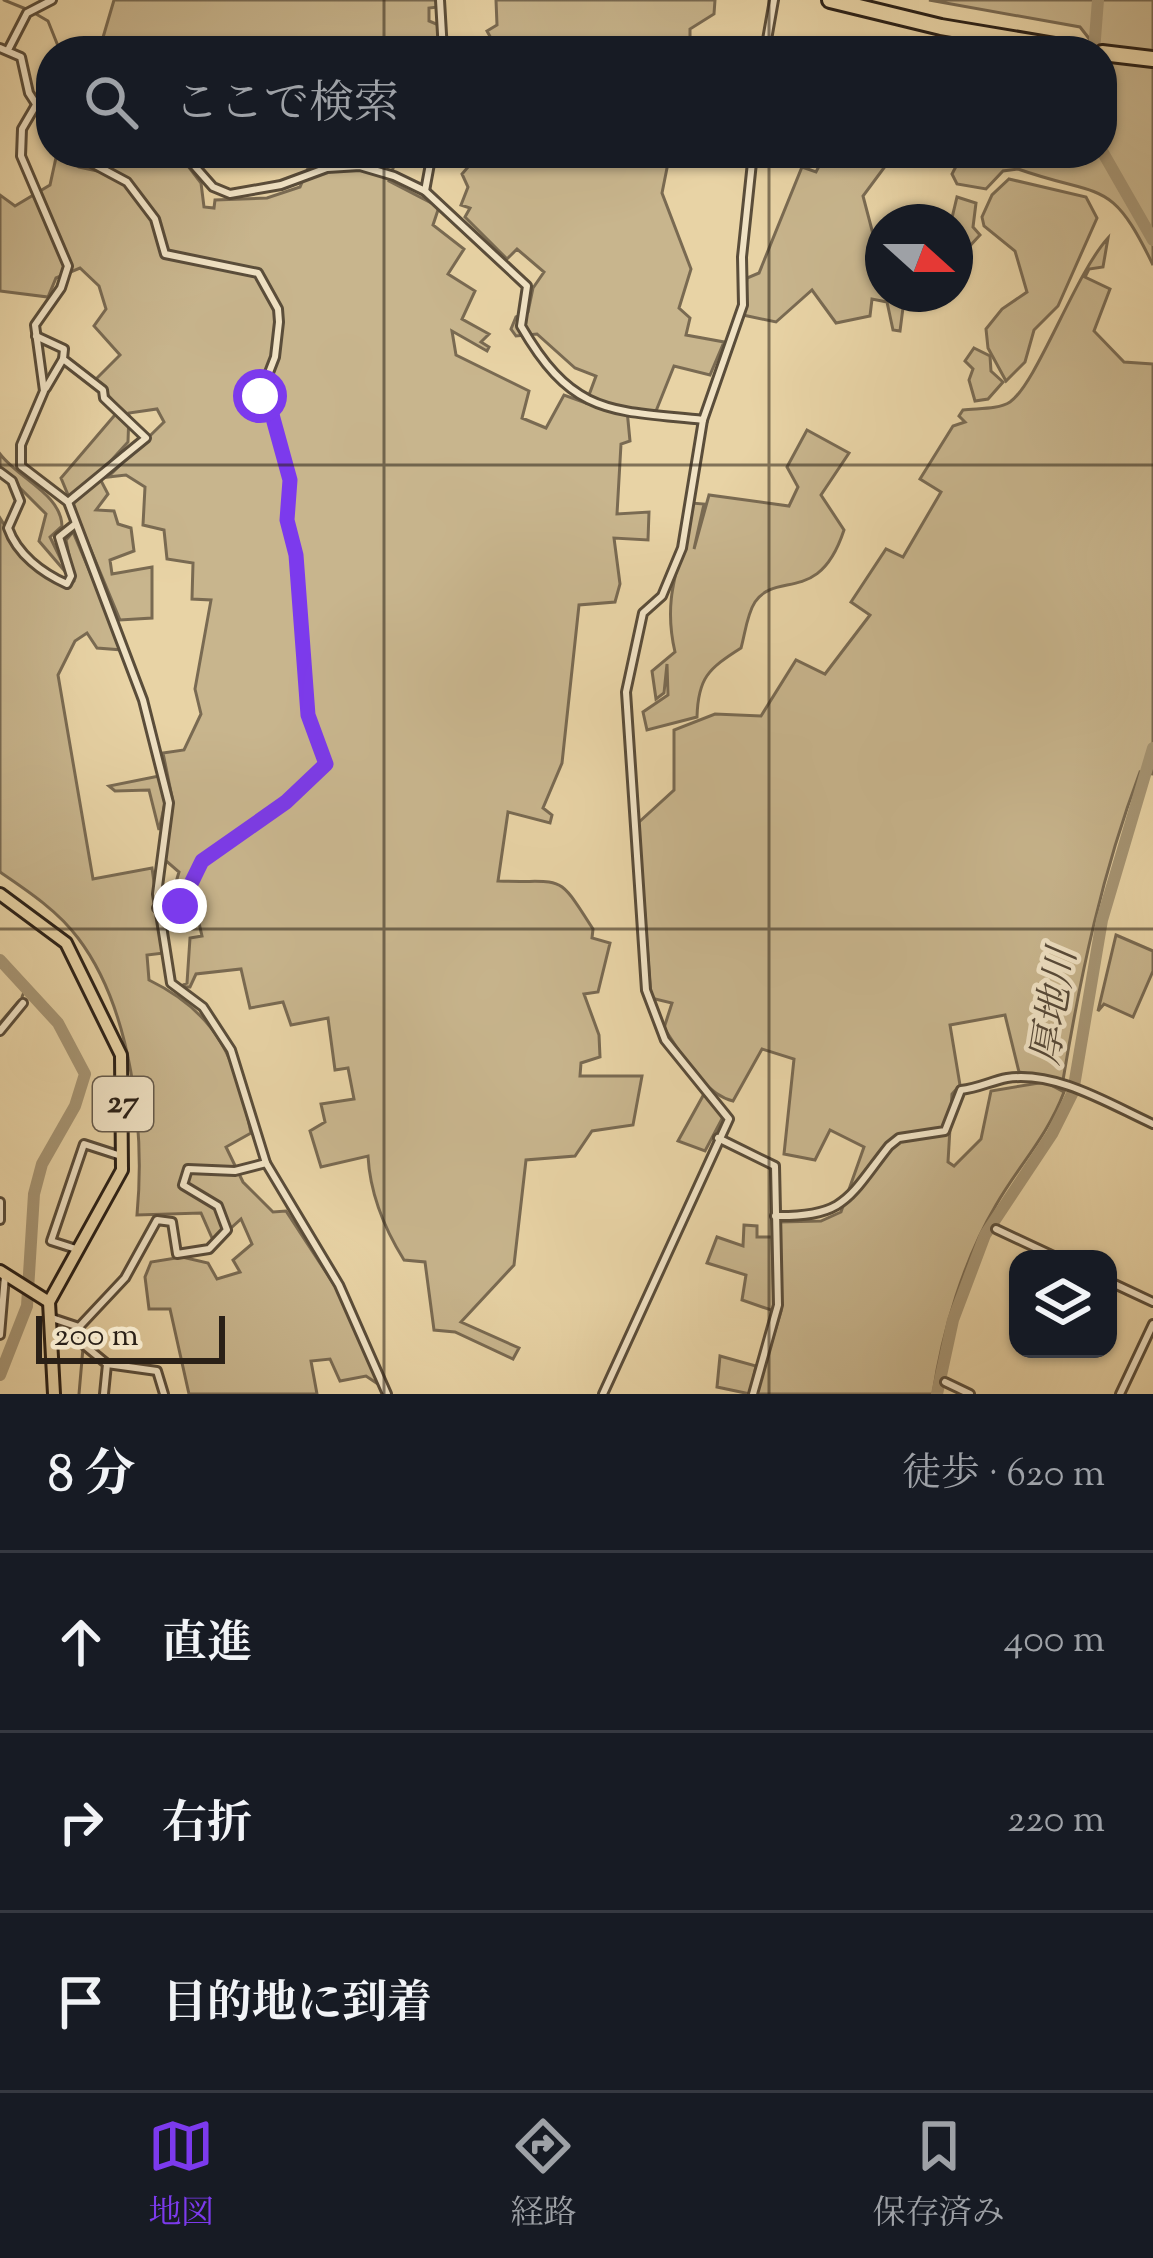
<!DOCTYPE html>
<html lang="ja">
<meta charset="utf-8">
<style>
:root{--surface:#171b24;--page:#242831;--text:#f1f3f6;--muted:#9ea1a6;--line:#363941;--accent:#7c3aed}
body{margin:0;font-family:"Sorts Mill Goudy","Noto Serif JP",serif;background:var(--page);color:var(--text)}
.controls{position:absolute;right:36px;bottom:36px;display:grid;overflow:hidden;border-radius:24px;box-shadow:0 3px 9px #0004}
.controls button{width:108px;height:108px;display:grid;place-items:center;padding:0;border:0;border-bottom:3px solid var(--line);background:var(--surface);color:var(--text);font:60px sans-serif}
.compass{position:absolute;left:865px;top:204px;width:108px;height:108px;border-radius:50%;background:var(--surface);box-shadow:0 3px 9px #0004;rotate:111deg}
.scale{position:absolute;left:36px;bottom:30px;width:189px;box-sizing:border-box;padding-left:12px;border:6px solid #2a2017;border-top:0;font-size:33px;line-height:42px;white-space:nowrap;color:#2a2017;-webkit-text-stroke:9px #f0e2c4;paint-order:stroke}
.stop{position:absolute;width:36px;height:36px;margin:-27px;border:9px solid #7c3aed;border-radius:50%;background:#fff}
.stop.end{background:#7c3aed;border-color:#fff;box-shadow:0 3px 12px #0008}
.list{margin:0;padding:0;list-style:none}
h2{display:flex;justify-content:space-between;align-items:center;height:156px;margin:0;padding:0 48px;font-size:51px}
h2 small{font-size:39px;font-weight:400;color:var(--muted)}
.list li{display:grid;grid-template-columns:78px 1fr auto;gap:36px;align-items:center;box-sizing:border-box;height:180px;padding:0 48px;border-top:3px solid var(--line)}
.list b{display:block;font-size:45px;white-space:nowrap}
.list em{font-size:39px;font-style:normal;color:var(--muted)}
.icon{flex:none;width:66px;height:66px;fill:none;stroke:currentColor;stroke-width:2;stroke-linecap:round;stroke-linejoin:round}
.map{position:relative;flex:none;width:1153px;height:1394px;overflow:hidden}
.search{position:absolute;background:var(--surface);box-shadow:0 3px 9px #0004;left:36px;right:36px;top:36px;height:132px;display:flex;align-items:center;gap:30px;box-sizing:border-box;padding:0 42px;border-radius:48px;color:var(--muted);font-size:45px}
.sheet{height:696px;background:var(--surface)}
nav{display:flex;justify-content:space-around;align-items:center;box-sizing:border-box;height:168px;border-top:3px solid var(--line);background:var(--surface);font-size:33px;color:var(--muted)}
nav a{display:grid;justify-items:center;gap:6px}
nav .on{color:var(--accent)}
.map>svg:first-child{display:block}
.green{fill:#c8b58d;stroke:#796a52;stroke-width:3}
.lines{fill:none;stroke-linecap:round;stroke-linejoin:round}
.stream{stroke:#75674f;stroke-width:3}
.river{stroke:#a79675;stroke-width:12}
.street-casing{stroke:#5a4d3a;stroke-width:12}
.primary-casing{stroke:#2a2017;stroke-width:16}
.highway-casing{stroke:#2a2017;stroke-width:20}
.street{stroke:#f0e2c4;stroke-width:6}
.primary{stroke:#e8d3a5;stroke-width:10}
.highway{stroke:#e8d3a5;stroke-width:14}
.route{stroke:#7c3aed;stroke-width:15}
.grid{fill:none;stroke:#2a2017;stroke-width:3;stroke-opacity:0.55}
.labels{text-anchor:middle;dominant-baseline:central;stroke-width:9;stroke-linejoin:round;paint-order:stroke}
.shield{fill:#f0e2c4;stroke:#655a4b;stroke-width:3}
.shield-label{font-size:33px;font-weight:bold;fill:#2a2017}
.water-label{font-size:39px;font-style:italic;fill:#564938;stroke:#f0e2c4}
</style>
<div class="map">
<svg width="1153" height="1394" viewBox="0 0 1153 1394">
<rect width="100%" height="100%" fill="#e8d3a5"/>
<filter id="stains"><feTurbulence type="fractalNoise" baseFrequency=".00167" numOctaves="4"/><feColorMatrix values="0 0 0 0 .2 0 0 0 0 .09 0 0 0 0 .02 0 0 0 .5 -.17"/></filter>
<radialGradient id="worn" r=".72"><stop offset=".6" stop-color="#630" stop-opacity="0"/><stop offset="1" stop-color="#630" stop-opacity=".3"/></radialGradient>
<g class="green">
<polygon points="114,0 438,0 438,7 429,8 429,21 441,26 441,51 99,51"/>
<polygon points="496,0 715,0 714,14 690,29 690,51 520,51 515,46 498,51 487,31 497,25"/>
<path d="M929,0H1153V265C1110,176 1103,199 1018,169L1003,171L986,189L957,184L952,174L963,153H1024L1039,158L1042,153H1102V51H1089L1091,41L1080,27Z"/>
<path d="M57,153L79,167L102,172L108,153H178L201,183L204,207L214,208L215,200L267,198L300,187L311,161L308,153H385L396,159L389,181L439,207L433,225L464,249L448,274L475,291L462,319L489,334L481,342L489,347L487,351L452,331L456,355L529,391L522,418L546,428L564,395L586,403L596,376L575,368L537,334L516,336L511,329L516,317L528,312L533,288L544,272L517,249L507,259L465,217L470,208L461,205L468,187L462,174L474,160L487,161L496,153H670L662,193L691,269L679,308L690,318L686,335L724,342L710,375L674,366L656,411L627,410L630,441L621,444L617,514L649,512L648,540L614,538L620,584L615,602L579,605L562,763L543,808L552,815L550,823L508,812L498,881C564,884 555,869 593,929L592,938L610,943L598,992L584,994L599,1035L600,1057L581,1063L580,1076H642L633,1125L592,1131L575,1156L526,1160L514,1265L461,1322L519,1348L513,1359L455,1332L434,1330L425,1262L404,1260C384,1228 370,1193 368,1156L321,1167L310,1131L325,1122L321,1104L354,1099L348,1068L335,1070L328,1018L291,1025L283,1002L250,1008L241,969L196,974L190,987H179L187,983L190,938L202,936L198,919L166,916L179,872L165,860L173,802L163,753L184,750L201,714L195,689L211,600L192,599L193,563L167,559L164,530L143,525L145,487L126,475L108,477L164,422L157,409L129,413L128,442L98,475L108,494L96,510L114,511L118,524L131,528L134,551L110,560L112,574L152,567V618L120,620L61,478L120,409L95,380L120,355L94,326L106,309L99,286L80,268L56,278L48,297L0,291V195L15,206L50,185Z"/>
<polygon points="826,153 895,153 863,196 883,272 883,294 899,294 904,300 900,331 893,330 887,302 872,299 870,316 836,323 812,290 776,322 743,315 747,278 759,273 802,167 816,172"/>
<polygon points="1009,179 1086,197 1097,218 1058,306 1034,330 1025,362 1006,381 988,348 986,329 1002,309 1027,292 1015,251 984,226 982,217 992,195"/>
<polygon points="957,197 976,203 973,227 980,235 968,248 955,238 951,222"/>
<path d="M1108,238L1103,267L1089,269L1085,277L1110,289L1094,331L1124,362L1153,364V774L1140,772C1102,873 1081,973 1063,1080L1019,1072L1005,1015L950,1025L960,1085L952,1094L948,1162L954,1166L981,1139L991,1091L1045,1082L1064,1092C1047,1137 1019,1165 996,1205C964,1259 942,1332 933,1394H756L781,1311L779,1222L821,1221L841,1212L864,1147L830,1130L815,1160L784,1154L794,1059L762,1049L733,1101C703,1094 681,1053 664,1028L672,1003L651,998L638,823L674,790V730L715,714L761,716L796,660L825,674L870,615L851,602L886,549L903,557L941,492L920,479L953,426L965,422L959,416L963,410C976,408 998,410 1010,402C1037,383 1075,274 1108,238Z"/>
<polygon points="974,348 990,356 991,371 1003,382 988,399 975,401 969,380 973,369 965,361"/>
<path d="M807,430L849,453L821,495L844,530C819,606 777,570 755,602C747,614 745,634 741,648C708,669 698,678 697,717L647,730L643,712L668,695L667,664L664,693L656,699L652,671L675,652C661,592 683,562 692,503L704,504L694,549L709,495L789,506L798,487L787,467Z"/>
<path d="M0,454C19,479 61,494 62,526L50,537L69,576L39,541L46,514L0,468Z"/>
<path d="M0,518L28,563L67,587L74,581L66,540L73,532L123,650L97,648L87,633L75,641L58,675L93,879L152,868L164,953L147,955L149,980C219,1014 236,1060 251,1133L226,1147L243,1182L273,1212L286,1211L337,1289L381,1386L366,1376L340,1381L330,1359L311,1361L317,1394H189L170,1309H149L145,1277L151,1262L182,1257L208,1263L217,1279L240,1272L233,1260L252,1244L241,1219L221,1237L212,1238L201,1213L137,1215C145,1130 132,1009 78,938C58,911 28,891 0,872Z"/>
<polygon points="159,776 165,803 159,830 149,790 115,791 109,786"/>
<polygon points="1116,935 1153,951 1153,971 1133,1017 1104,1004 1098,1011"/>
<polygon points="704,1094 723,1117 705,1151 678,1141"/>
<polygon points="744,1225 757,1226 757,1237 772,1237 774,1311 742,1300 746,1275 707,1263 717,1237 743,1246"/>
<polygon points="720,1356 756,1366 750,1394 717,1387"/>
</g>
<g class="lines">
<g class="stream">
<polyline points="4,0 26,9"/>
<polyline points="36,14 48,21 60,51"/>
<polyline points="22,997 24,992"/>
<polyline points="0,1023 18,1002"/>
<polyline points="79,1394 83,1348"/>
</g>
<g class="river">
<polyline points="1094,51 1098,0"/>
<polyline points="1102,151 1153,240"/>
<polyline points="0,960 58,1023 85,1074 75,1106 42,1164 34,1194 27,1306 0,1375"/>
<polyline points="937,1394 953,1320 985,1235 1052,1134 1073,1092 1102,920 1153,748"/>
</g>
<defs>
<g id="street">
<polyline points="440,0 443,51"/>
<polyline points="0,48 21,57 29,93 51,127"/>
<polyline points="9,48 27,13 52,0"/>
<polyline points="765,51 774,0"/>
<polyline points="36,105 22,129 21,156 68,266 61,288 35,325 44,391 21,445 21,466 68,502 143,700 169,803 157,894 171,983 203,1007 231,1050 266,1163 339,1285 387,1394"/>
<polyline points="73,153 127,182 155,219 165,254 258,273 278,309 279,322 275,357 260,396 271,411 290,480 287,520 296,555 308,715 326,763 286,802 202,861 180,906 157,908"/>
<path d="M183,153L213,187L230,194L281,185L327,168L360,166L394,176L425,191L527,286L521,326C573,416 610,410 703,420"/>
<polyline points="425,191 432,153"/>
<path d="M36,336L64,349L63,359L103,390L104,398L146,438C120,459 95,480 68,502"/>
<polyline points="46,388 63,359"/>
<path d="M0,472L12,481L20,501L8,528C17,554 42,573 67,584L71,576L59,537L74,525"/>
<polyline points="0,1031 23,1003"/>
<polyline points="718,1138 775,1166 778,1305 753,1394"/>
<polyline points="0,1202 0,1220"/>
<path d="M775,1216C846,1217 848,1198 889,1146L899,1138L945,1131L961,1090C979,1088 991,1081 1007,1078C1057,1071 1109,1104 1153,1124"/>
<polyline points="996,1229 1060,1259"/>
<polyline points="76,1249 51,1241 84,1144 121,1156"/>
<polyline points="1108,1281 1153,1302"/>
<polyline points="49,1317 79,1327"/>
<polyline points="79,1327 125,1278 157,1220 172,1222 177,1254 209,1249 227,1230 218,1206 183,1185 188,1169 235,1171 266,1163"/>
<polyline points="79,1327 84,1345 107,1364 104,1394"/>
<polyline points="0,1335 5,1276"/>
<polyline points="107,1364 157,1371 164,1394"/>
<polyline points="945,1382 970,1394"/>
<polyline points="603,1394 729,1119 665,1040 646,990 626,692 643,613 662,596 682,548 703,420 743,305 742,257 753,153"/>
<polyline points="1120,1394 1153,1324"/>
</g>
<g id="primary">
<polyline points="0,894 66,943 121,1055 122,1170 49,1302 54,1394"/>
<polyline points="0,1271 49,1302"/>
</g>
<g id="highway">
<polyline points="830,0 941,27 1085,51"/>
<polyline points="1102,53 1153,59"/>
</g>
</defs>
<use href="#street" class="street-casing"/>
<use href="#primary" class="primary-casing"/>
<use href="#highway" class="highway-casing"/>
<use href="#street" class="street"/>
<use href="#primary" class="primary"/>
<use href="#highway" class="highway"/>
</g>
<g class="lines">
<polyline class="route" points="180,906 202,861 286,802 326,764 308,715 296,555 287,520 290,480 271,411 260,396"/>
</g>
<path class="grid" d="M384,0V51M769,0V51M384,153V1394M769,153V1394M0,465H1153M0,929H1153"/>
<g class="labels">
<rect class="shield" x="93" y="1077" width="60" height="54" rx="9"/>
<g class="shield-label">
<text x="123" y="1104">27</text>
</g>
<g class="water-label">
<text transform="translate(1057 1007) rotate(-81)">厚地川</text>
</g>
</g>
<rect width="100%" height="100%" filter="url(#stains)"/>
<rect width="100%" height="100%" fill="url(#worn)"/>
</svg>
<div class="controls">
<button><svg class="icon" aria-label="layers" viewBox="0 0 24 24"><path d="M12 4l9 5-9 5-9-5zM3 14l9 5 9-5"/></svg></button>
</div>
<svg class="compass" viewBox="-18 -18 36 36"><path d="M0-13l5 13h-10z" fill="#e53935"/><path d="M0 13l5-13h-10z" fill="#9ea1a6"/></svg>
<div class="scale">200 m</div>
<div class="stop" style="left:260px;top:396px"></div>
<div class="stop end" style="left:180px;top:906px"></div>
<div class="search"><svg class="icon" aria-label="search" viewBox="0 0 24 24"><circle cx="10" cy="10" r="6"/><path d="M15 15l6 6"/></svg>ここで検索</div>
</div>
<section class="sheet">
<h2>8 分<small>徒歩 · 620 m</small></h2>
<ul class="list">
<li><svg class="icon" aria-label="ahead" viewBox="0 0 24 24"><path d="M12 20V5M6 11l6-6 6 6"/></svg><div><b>直進</b></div><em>400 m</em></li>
<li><svg class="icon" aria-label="right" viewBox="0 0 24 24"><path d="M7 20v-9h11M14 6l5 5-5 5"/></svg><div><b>右折</b></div><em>220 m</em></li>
<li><svg class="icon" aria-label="arrive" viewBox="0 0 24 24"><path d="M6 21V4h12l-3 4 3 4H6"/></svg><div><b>目的地に到着</b></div></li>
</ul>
</section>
<nav>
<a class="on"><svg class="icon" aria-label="map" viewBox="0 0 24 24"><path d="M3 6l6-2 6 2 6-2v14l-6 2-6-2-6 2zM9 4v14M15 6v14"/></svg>地図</a>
<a><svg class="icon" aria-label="directions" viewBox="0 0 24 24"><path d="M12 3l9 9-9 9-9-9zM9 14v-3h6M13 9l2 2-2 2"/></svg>経路</a>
<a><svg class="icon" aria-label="saved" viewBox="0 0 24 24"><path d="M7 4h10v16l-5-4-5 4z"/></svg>保存済み</a>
</nav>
